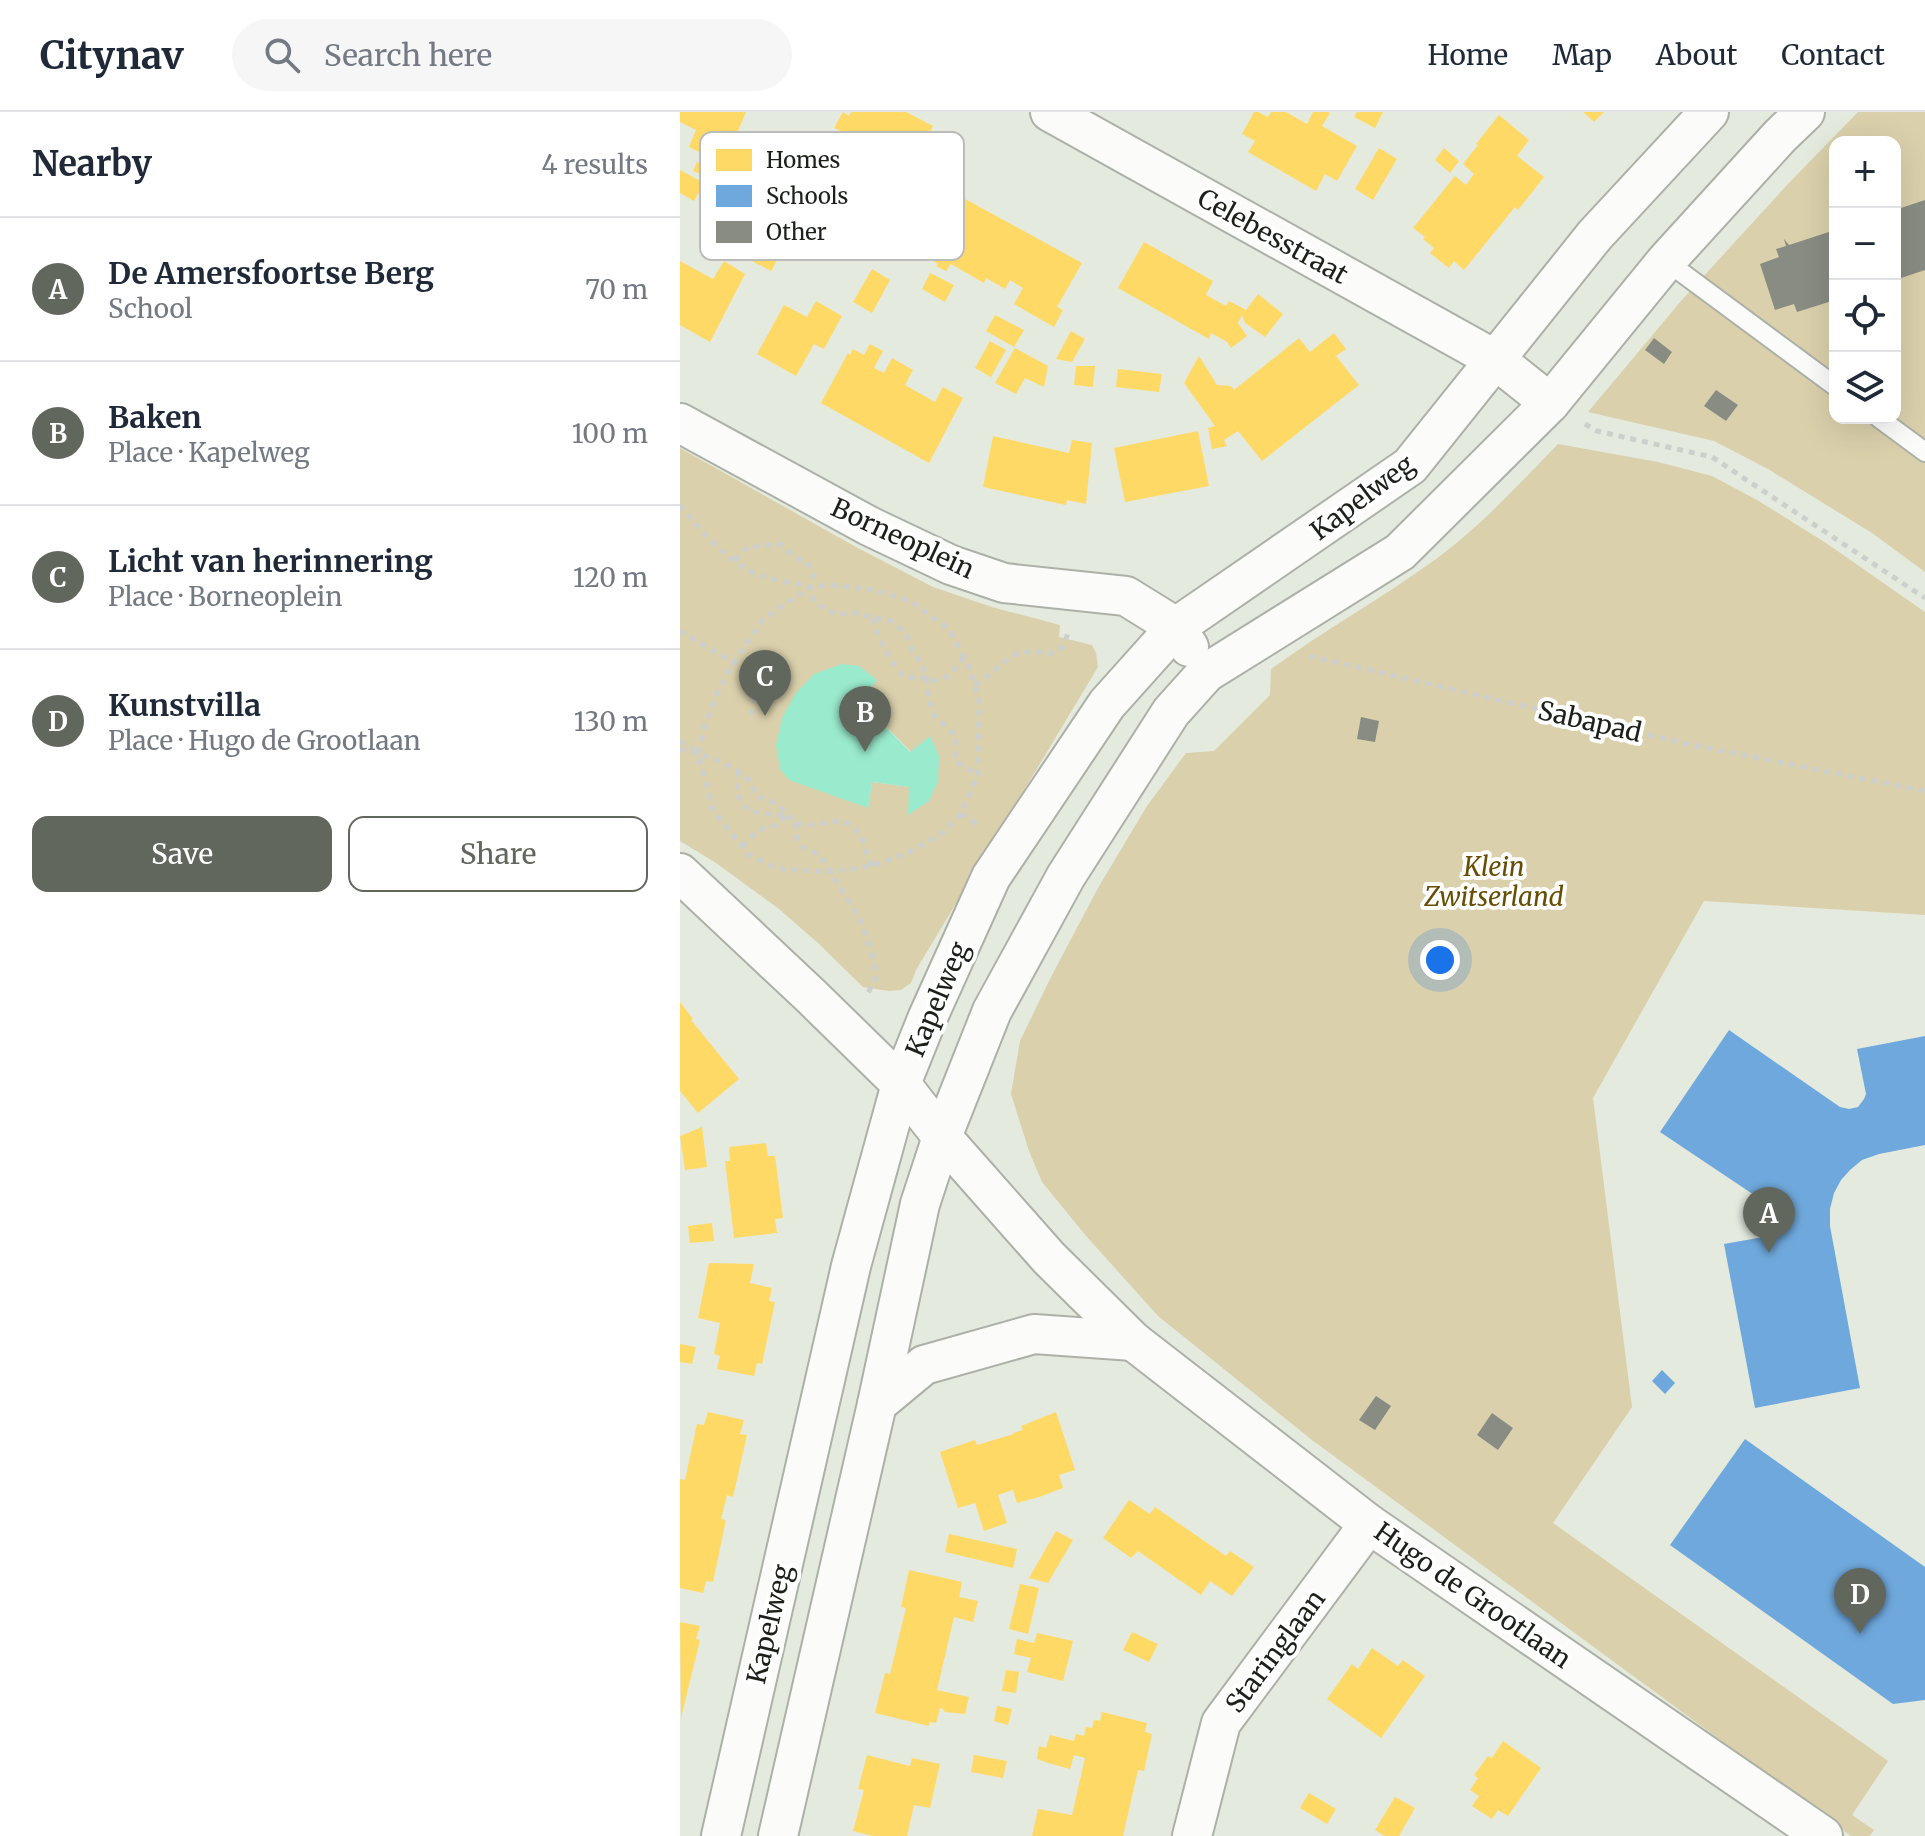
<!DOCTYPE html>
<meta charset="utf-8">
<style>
:root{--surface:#fff;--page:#f6f6f7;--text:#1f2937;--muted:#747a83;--line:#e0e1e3;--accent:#62675e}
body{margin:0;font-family:Merriweather,serif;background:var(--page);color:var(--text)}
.controls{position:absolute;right:24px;top:24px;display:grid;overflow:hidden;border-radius:16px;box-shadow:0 8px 32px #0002}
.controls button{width:72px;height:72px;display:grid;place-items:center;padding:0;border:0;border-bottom:2px solid var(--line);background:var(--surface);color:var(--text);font:40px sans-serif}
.you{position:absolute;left:760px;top:848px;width:28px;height:28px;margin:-20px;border:6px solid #fff;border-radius:50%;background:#1a73e8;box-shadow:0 0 0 12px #1a73e833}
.badge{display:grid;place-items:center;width:52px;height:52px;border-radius:50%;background:var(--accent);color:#fff;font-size:26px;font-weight:700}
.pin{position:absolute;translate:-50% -66px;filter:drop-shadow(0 2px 4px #0008)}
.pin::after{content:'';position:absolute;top:42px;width:28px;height:24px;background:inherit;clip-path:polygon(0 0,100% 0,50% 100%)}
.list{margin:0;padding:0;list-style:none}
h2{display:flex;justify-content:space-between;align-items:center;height:104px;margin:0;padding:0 32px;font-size:34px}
h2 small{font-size:26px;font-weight:400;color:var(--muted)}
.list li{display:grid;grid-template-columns:52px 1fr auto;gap:24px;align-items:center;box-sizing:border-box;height:144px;padding:0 32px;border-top:2px solid var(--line)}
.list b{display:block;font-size:30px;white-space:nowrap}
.list p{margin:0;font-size:26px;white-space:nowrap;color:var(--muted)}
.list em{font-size:26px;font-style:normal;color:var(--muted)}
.actions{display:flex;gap:16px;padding:24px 32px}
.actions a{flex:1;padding:18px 0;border:2px solid var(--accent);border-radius:16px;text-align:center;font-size:28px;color:var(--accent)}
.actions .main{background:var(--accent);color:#fff}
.icon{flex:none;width:44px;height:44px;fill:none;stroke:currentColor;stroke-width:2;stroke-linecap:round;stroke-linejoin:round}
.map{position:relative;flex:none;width:1245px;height:1724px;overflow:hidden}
header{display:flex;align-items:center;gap:48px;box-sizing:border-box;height:112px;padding:0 40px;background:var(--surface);border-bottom:2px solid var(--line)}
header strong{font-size:38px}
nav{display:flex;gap:44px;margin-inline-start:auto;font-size:28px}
.search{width:560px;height:72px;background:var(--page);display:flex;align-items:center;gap:20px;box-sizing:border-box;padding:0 28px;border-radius:44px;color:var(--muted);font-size:30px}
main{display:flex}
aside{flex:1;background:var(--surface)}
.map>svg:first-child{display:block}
.green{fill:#dad0ac;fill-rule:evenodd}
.water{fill:#9aeacd}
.homes{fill:#ffd966}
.schools{fill:#6fa8dc}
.building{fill:#898c83}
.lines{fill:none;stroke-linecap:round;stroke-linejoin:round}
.lane-casing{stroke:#acb1a8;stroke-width:22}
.street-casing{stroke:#acb1a8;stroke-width:42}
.path{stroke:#cdcfcc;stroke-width:5;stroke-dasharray:6 6;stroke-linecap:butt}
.lane{stroke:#fbfcfa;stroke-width:18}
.street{stroke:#fbfcfa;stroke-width:38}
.labels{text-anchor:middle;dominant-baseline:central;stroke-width:8;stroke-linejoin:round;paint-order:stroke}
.street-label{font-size:26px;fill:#1c2019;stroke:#fff}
.park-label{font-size:26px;font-style:italic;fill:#664e04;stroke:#fff}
.key{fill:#fff;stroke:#bbbcba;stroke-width:2}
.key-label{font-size:22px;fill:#1c2019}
</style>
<header>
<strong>Citynav</strong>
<div class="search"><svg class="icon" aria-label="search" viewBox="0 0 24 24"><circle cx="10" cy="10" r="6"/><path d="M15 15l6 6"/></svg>Search here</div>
<nav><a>Home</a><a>Map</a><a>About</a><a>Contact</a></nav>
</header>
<main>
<aside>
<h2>Nearby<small>4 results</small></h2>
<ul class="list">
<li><span class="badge">A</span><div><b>De Amersfoortse Berg</b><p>School</p></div><em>70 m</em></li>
<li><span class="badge">B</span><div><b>Baken</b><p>Place · Kapelweg</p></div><em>100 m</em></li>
<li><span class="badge">C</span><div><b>Licht van herinnering</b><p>Place · Borneoplein</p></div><em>120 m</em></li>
<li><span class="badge">D</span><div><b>Kunstvilla</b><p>Place · Hugo de Grootlaan</p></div><em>130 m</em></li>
</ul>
<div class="actions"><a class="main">Save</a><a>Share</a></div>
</aside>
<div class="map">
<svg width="1245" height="1724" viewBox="0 0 1245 1724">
<rect width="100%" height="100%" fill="#e4eade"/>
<g class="green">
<path d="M1178,0H1245V460L1192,421L1088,357L1034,329L908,300L1001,189L1107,73ZM1155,30H1215V306H1155Z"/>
<path d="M878,332L978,350L1032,364L1077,388L1146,431L1245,500V803L1024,789L913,986L952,1295L873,1411L1208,1649L1172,1703L1194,1718L1190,1724H1171L632,1328L478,1204L407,1125L362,1070L349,1039L331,982L340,929L371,865L418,776L467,694L506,641L534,639L590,583L591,557C645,518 702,486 756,447C800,415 840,371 878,332Z"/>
<path d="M0,336L176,435L253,475L312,495L380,513L379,525L412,533L416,541L418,555L236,858L231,871L221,878L209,879L183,875L138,831L99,797L36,751L0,729ZM162,552L197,568L181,589L231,640L229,702L230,675L192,670L188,695Z"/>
</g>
<polygon class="water" points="162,552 179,554 197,568 181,589 230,640 250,624 259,644 258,669 249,689 228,703 229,675 192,670 188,696 109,668 100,657 96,633 102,606 115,582 134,562"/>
<g class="homes">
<polygon points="0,0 66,0 44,52 9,35 16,18 0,10"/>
<polygon points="163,0 169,4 171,0 226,0 253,14 239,42 245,45 236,60 230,57 229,60 159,23 161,19 154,16"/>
<polygon points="574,0 578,0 588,5 591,0 606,0 627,12 633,0 648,0 650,1 642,14 677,34 657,69 645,62 636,79 568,40 575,29 562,22"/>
<polygon points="677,0 703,0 695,16 674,5"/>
<polygon points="903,0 924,0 914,10"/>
<polygon points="819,3 849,28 837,44 864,65 838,98 835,95 784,158 774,149 769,156 750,141 754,136 743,127 745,125 733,116 775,64 786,73 794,62 783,52 798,33 796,32"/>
<polygon points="699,36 717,47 693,88 675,77"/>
<polygon points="764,36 779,49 770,61 755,48"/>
<polygon points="17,50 30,55 26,64 13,59"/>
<polygon points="0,58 24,71 14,89 0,81"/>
<polygon points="267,77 402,151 377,195 383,198 374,215 334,192 343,176 330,168 325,177 306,166 304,171 271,152 266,159 256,154 258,152 237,139 246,122 243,121 252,104 244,100 240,108 236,106 249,81 262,88"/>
<polygon points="84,98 116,115 91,159 68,147 75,133 67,129"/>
<polygon points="464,130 533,169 526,183 546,194 549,189 566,198 578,182 603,202 585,225 565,211 562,203 558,211 567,224 551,236 547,230 531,221 529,227 438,176"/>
<polygon points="0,149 33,167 44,149 65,162 30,230 0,213"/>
<polygon points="192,157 210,168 192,201 173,190"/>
<polygon points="250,161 274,173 265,190 242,177"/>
<polygon points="136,189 162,204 144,237 134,232 116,264 77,242 104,193 127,205"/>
<polygon points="315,203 344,218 334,235 306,219"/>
<polygon points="391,219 405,227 392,250 376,247"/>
<polygon points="654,221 666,237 656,244 679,273 582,349 558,319 544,328 547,334 532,337 528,316 535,314 504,271 519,244 537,273 551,274 554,278 619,226 630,240"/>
<polygon points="310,229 326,238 311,265 295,256"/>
<polygon points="190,232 203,239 194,256 204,261 212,246 233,258 225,273 239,281 255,290 263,275 283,286 249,351 141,291 168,241 170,243 173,237 184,243"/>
<polygon points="335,236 368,254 364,275 345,266 336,282 315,271"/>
<polygon points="396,254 415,254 413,275 394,273"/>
<polygon points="438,257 482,262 479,280 436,275"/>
<polygon points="518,319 529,374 445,390 434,336"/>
<polygon points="313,324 389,341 392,328 412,331 406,392 387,388 386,393 303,375"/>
<polygon points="0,890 13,907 11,908 59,967 18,1001 0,979"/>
<polygon points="22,1015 27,1055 5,1058 0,1024"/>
<polygon points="86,1031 88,1044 95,1044 103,1106 95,1107 97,1121 54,1126 45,1049 50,1049 49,1035"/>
<polygon points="32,1111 34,1129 10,1131 8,1114"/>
<polygon points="29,1151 74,1152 70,1171 92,1176 89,1189 95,1190 82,1252 77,1251 74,1264 37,1257 40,1244 34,1242 40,1211 18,1206"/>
<polygon points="0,1232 16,1235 12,1252 0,1250"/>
<polygon points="28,1300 64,1308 60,1322 67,1323 53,1385 47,1383 41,1407 46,1408 33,1470 26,1469 23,1481 0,1476 0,1367 5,1368 17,1312 24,1313"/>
<polygon points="376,1300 395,1358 379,1363 383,1376 359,1385 337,1391 333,1378 318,1383 327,1411 304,1419 295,1391 278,1396 260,1340 295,1328 297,1333 334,1322 333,1321 343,1318 341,1314"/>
<polygon points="449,1388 470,1402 475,1395 546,1444 550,1439 574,1455 552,1484 530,1469 521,1483 458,1439 451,1446 423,1426"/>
<polygon points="376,1419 393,1428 379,1452 368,1471 349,1466"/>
<polygon points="269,1422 337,1437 333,1456 265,1440"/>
<polygon points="229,1458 282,1470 279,1485 298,1489 293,1510 274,1505 257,1578 289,1585 285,1602 265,1600 263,1597 260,1596 256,1611 250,1610 249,1614 195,1601 205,1561 210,1562 226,1496 221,1495"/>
<polygon points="340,1472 359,1476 348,1522 329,1517"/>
<polygon points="0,1510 20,1514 16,1527 20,1528 1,1606"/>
<polygon points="452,1520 478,1532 469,1550 443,1538"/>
<polygon points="357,1521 393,1529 383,1569 347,1560 351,1546 334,1542 337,1527 354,1531"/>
<polygon points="692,1536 718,1554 723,1548 745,1564 701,1626 647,1587 672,1552 678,1557"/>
<polygon points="326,1558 339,1560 336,1581 322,1579"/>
<polygon points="317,1594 332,1597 328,1613 314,1609"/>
<polygon points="422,1600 467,1611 465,1620 472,1622 464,1659 458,1658 443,1724 352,1724 358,1697 392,1703 405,1646 394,1643 390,1657 368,1651 357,1647 359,1634 366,1636 370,1623 394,1629 396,1622 404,1624 406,1615 412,1616 414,1608 420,1609"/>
<polygon points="823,1629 861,1656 828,1704 818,1698 812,1707 792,1694 799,1684 790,1678 798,1666 794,1663 808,1644 812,1646"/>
<polygon points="187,1643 230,1654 232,1646 260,1652 250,1696 234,1693 227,1724 193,1724 173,1719 184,1678 178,1677"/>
<polygon points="294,1643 327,1649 323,1666 291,1660"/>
<polygon points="629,1681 656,1697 647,1712 620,1696"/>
<polygon points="715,1685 735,1696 719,1724 705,1724 695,1718"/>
</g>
<g class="schools">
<polygon points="1049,918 1160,995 1169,997 1178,995 1184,987 1186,982 1177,937 1245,924 1245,1033 1199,1042 1182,1048 1170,1058 1161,1068 1154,1081 1150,1097 1150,1114 1180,1276 1075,1296 1044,1132 1089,1124 1098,1112 1097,1103 1092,1095 980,1020"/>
<polygon points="982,1258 995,1271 985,1282 972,1269"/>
<polygon points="1065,1327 1245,1455 1245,1588 1213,1592 990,1433"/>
</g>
<g class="building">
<polygon points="1245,88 1245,158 1215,168 1215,98"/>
<polygon points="1155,118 1155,188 1117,200 1114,192 1095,198 1080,152 1099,145 1096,137 1106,134 1104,127 1109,133"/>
<polygon points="974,226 992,240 984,252 965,238"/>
<polygon points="1036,278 1058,293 1046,309 1024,294"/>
<polygon points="681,605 699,609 695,630 677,627"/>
<polygon points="696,1284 711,1294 695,1318 679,1308"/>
<polygon points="812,1301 833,1316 818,1338 797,1323"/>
</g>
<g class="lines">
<defs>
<g id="lane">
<polyline points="986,149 1155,274"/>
<polyline points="1199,306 1245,340"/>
</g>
<g id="street">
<polyline points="370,0 816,248 870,291"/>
<polyline points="0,311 189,414 271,453 324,471 446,484 496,515 509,535"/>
<polyline points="0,761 131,884 221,972 262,1025 369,1146 453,1229 689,1412 1143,1724"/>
<polyline points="197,1292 244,1253 354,1222 453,1229"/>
<polyline points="41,1724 171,1154 221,972 247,907 311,765 427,592 496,515 730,354 915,123 1029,0"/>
<polyline points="98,1724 197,1292 240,1092 262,1025 312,899 386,764 491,600 526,561 720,440 870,291 986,149 1100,24 1125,0"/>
<polyline points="512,1724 541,1611 689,1412"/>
</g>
</defs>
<use href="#lane" class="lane-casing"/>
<use href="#street" class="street-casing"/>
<g class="path">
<polyline points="905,312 917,319 1032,345 1245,486"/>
<path d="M0,393C19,418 50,452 79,463C95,469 113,471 129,474"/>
<polyline points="55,448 68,435 100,432 115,445 127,450 134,462 130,475 135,491 155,502 175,501 211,509 226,522 232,538 240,549 247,566 248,584 254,603 276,624 275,649 298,663"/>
<polygon points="151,473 194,478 230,489 269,517 289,555 299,587 298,663 281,702 260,723 225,742 191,754 151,760 98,757 69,743 33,698 18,641 25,613 39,577 53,551 84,506 130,475"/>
<path d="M193,506C199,531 208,545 224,565L247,566L259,569L271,562L284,545"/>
<polyline points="0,519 81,567"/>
<polyline points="629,544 1008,632 1245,679"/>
<polyline points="295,573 336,542 353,539 370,542 383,535 389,518"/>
<path d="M71,603C74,588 76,566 90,556C95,553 103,551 108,548"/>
<polyline points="0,629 14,638"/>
<polyline points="0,637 33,646 58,659 69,668 77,684 99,693 115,711 132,713 158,709 169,712 181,723 191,754"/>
<path d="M58,659C58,667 56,679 59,686C65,704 91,702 107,703"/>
<polyline points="281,702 301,714"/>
<polyline points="115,711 117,727 124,736 140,743 180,807 192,840 196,865 187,883"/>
<polyline points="62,734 78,718 96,713 106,704"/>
</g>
<use href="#lane" class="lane"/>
<use href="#street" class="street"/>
</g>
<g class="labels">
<g class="street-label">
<text transform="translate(593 124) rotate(29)">Celebesstraat</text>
<text transform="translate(682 385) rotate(-37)">Kapelweg</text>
<text transform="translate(223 426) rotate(25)">Borneoplein</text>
<text transform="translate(910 609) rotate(13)">Sabapad</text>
<text transform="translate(257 887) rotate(-67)">Kapelweg</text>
<text transform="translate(793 1483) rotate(35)">Hugo de Grootlaan</text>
<text transform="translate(89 1512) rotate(-77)">Kapelweg</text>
<text transform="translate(595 1539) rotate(-53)">Staringlaan</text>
</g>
<g class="park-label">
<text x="814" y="754">Klein<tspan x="814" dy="30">Zwitserland</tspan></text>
</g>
</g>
<rect x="20" y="20" width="264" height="128" rx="12" class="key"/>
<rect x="36" y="37" width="36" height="22" fill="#ffd966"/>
<rect x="36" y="73" width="36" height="22" fill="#6fa8dc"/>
<rect x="36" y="109" width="36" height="22" fill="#898c83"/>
<g class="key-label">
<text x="86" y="56">Homes</text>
<text x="86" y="92">Schools</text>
<text x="86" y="128">Other</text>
</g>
</svg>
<div class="controls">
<button>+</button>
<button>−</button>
<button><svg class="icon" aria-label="locate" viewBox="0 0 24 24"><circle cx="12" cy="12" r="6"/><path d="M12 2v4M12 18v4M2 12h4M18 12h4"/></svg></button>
<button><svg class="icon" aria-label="layers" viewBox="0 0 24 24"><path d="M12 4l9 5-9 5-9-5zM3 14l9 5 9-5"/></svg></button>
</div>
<div class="you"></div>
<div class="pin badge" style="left:1089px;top:1141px">A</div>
<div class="pin badge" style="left:185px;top:640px">B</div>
<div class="pin badge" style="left:85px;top:604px">C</div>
<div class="pin badge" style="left:1180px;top:1522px">D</div>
</div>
</main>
